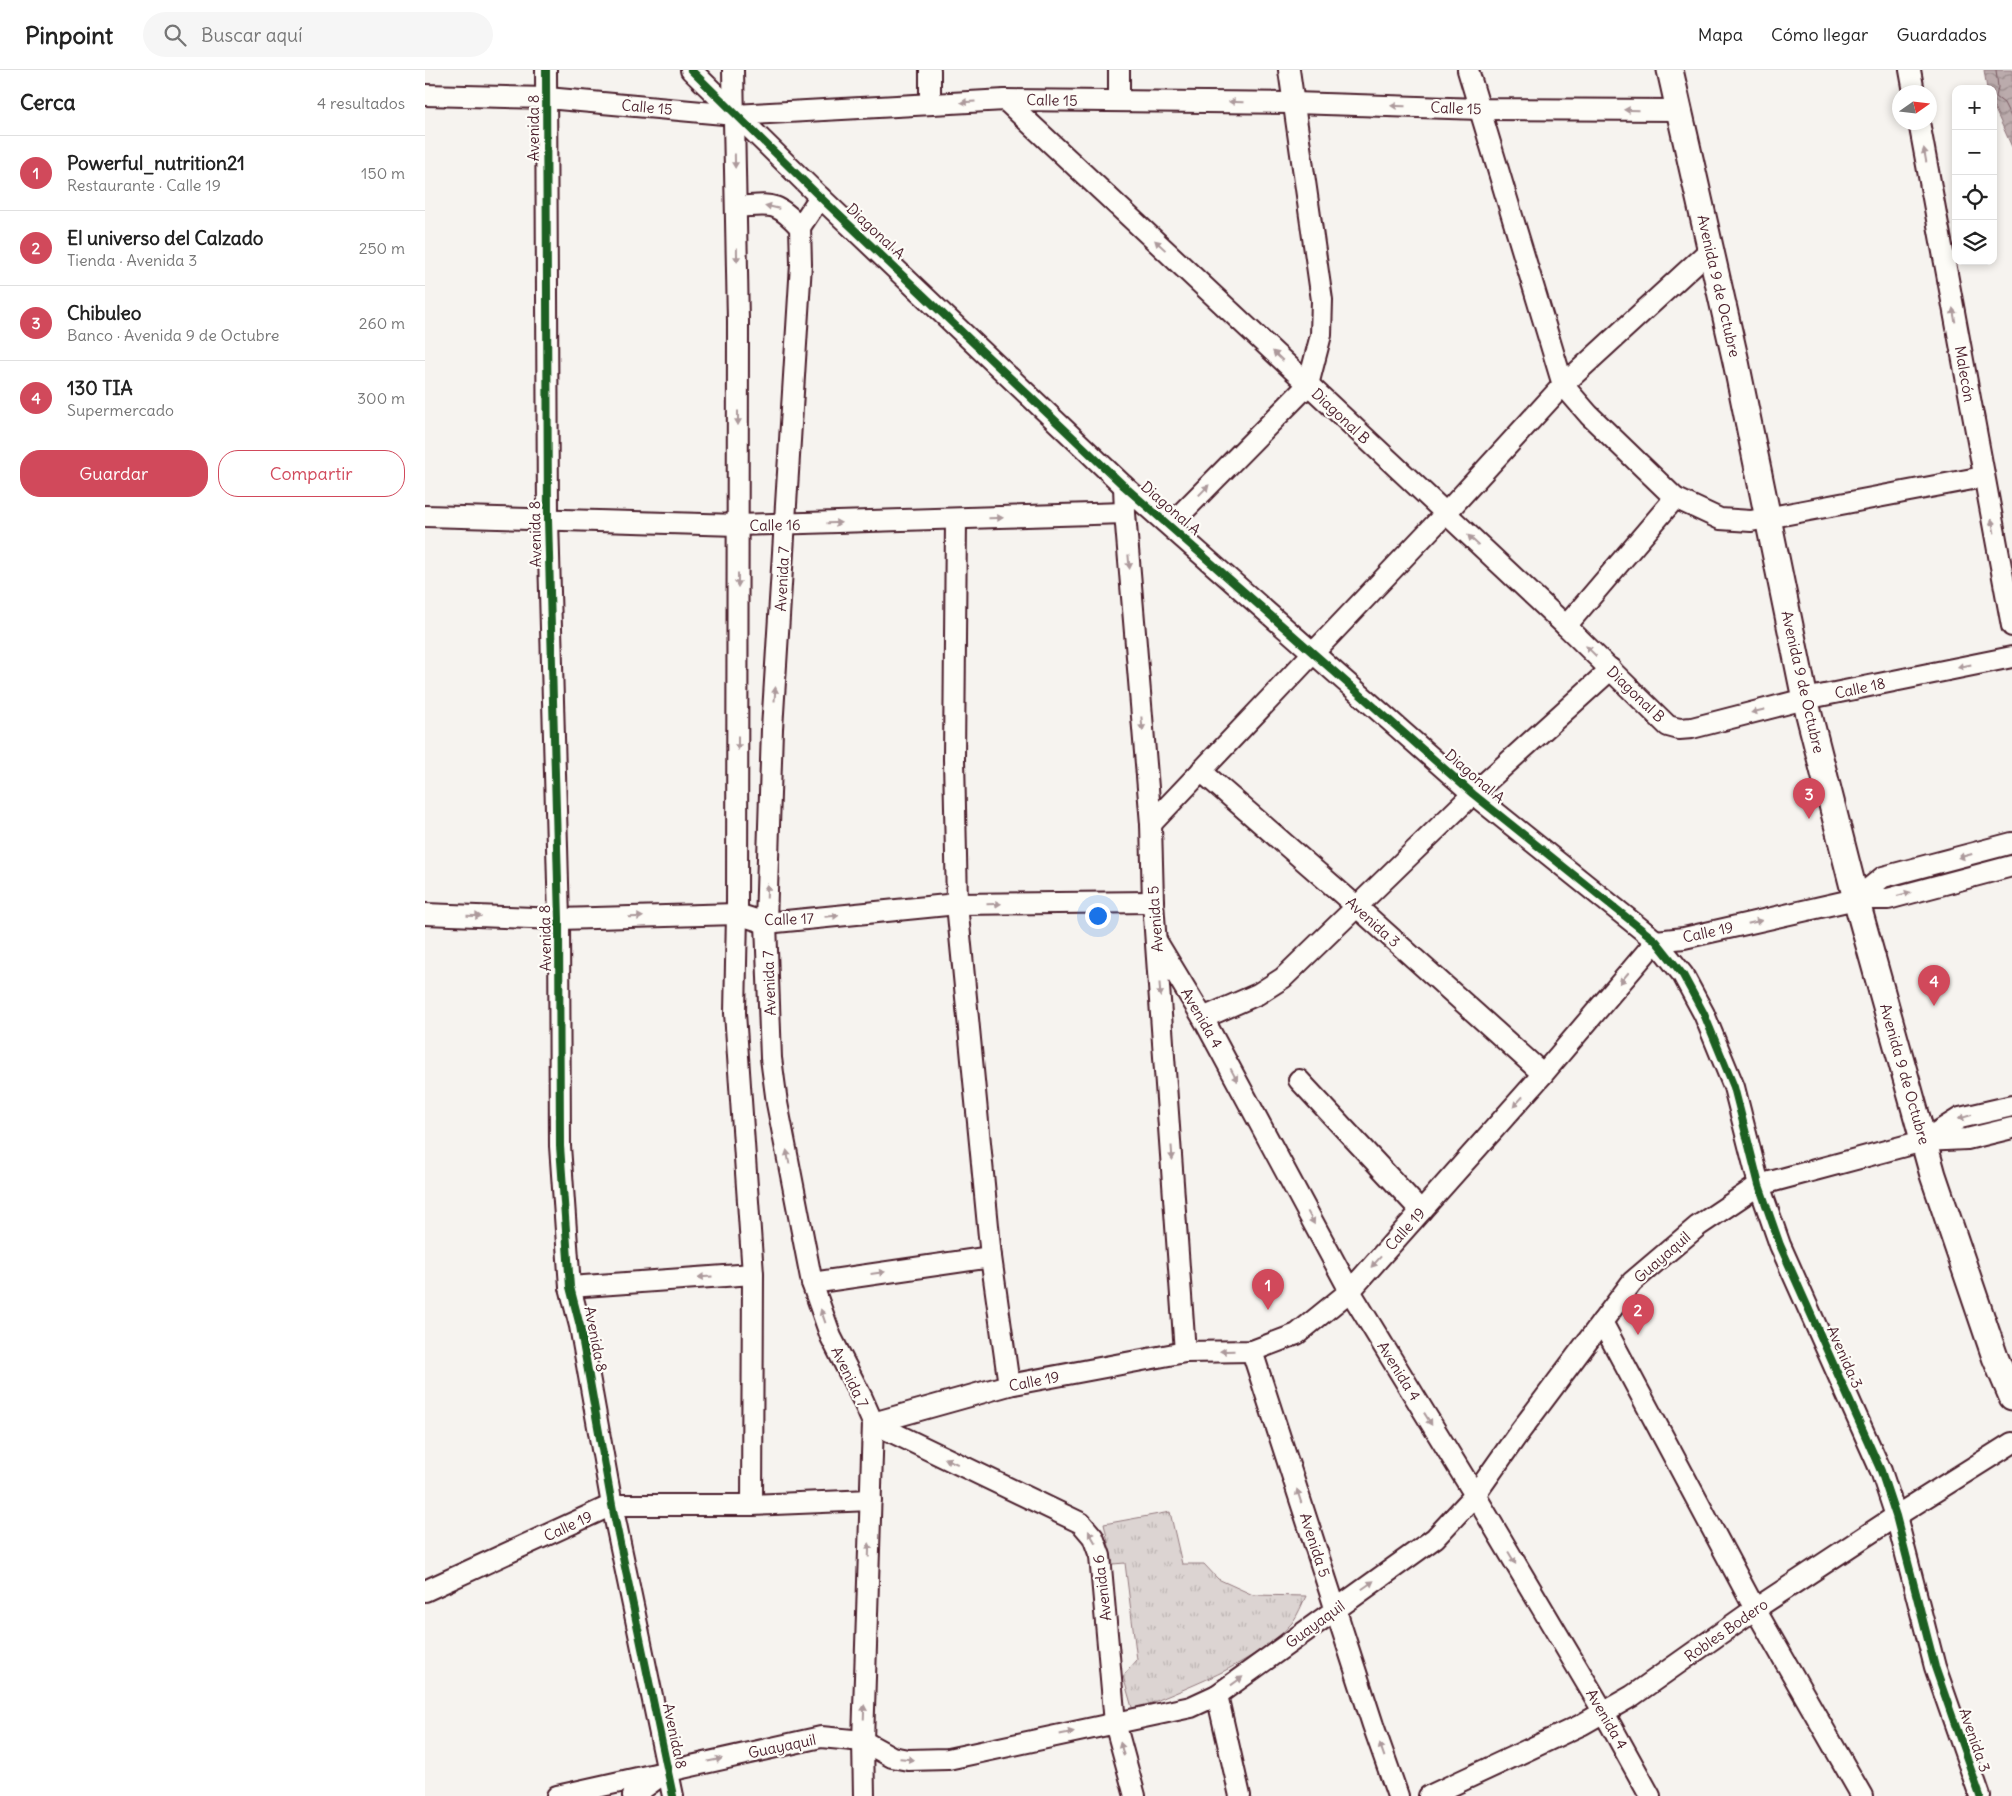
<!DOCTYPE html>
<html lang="es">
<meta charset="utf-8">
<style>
:root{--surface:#fff;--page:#f6f6f6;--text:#222;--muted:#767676;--line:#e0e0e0;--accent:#d1495b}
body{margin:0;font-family:Delius,sans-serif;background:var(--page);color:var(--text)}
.controls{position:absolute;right:15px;top:15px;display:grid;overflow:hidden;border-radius:10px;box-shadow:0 2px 8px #0003}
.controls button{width:45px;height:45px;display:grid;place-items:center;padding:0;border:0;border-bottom:1px solid var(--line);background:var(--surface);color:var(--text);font:25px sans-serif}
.compass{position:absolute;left:1467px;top:15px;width:45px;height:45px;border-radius:50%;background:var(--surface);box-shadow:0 2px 8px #0003;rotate:76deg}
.you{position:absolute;left:672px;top:845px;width:18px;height:18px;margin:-12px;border:4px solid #fff;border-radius:50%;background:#1a73e8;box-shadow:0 0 0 8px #1a73e833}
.badge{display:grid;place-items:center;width:32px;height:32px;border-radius:50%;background:var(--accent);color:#fff;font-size:16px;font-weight:700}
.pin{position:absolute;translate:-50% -41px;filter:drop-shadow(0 1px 2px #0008)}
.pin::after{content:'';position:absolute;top:26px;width:18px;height:15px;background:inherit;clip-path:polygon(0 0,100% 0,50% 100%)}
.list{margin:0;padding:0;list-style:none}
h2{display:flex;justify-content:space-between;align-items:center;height:65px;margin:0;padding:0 20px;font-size:21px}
h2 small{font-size:16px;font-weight:400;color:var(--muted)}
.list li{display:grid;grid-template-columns:32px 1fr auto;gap:15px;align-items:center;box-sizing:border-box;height:75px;padding:0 20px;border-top:1px solid var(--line)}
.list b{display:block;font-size:19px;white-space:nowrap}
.list p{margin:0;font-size:16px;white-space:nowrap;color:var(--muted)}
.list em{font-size:16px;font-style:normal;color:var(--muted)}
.actions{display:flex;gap:10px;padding:15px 20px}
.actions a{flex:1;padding:11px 0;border:1px solid var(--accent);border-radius:20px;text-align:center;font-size:18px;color:var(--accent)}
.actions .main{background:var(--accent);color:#fff}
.icon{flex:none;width:28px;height:28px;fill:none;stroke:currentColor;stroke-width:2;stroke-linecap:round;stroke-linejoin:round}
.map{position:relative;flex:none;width:1587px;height:1726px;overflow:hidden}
header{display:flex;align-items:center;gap:30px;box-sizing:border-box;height:70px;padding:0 25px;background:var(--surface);border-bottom:1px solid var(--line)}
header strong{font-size:24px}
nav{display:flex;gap:28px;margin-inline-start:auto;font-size:18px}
.search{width:350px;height:45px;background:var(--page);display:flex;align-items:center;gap:12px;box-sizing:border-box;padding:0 18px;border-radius:28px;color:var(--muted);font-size:19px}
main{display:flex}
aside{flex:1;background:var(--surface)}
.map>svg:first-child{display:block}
.park{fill:url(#park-tufts);stroke:#937a7e}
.water{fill:url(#water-waves);stroke:#8e7378}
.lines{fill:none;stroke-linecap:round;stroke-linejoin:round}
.shore{stroke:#77575f;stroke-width:1}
.minor-casing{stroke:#4a1f2b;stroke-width:24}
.major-casing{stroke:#4a1f2b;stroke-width:29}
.minor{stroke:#fdfcf7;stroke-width:20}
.major{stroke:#fdfcf7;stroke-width:25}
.cycleway-casing{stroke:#fdfcf7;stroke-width:11}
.cycleway{stroke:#1b5e20;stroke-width:8}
.oneway{fill:#ac999b}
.labels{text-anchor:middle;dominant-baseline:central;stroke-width:4.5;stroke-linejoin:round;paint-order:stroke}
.street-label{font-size:15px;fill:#4a1f2b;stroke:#fdfcf7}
</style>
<header>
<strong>Pinpoint</strong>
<div class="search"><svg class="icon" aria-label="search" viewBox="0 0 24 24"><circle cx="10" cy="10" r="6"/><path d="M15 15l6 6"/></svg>Buscar aquí</div>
<nav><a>Mapa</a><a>Cómo llegar</a><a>Guardados</a></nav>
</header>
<main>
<aside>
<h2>Cerca<small>4 resultados</small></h2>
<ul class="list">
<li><span class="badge">1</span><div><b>Powerful_nutrition21</b><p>Restaurante · Calle 19</p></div><em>150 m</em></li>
<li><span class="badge">2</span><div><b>El universo del Calzado</b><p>Tienda · Avenida 3</p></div><em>250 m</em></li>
<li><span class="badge">3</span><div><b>Chibuleo</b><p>Banco · Avenida 9 de Octubre</p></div><em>260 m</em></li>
<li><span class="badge">4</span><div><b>130 TIA</b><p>Supermercado</p></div><em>300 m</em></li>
</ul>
<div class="actions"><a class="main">Guardar</a><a>Compartir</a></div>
</aside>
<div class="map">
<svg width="1587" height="1726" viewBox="0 0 1587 1726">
<defs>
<pattern id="park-tufts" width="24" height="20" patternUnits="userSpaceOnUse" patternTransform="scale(1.25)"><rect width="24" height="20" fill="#dcd4d2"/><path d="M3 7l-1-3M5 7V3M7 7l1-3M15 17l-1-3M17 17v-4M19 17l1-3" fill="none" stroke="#beb6b4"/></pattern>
<pattern id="water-waves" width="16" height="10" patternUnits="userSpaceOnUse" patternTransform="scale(1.25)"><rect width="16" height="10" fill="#bbabac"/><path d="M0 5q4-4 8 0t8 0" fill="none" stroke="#9a8b8c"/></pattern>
</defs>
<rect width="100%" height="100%" fill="#f6f3ef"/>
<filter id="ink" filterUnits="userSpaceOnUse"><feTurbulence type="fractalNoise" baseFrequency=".02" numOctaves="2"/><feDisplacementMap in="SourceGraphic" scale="10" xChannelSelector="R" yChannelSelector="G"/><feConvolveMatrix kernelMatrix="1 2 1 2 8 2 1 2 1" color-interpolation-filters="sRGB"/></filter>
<g filter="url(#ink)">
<path class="park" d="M745,1442L757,1494H779L793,1509L828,1525L881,1526C877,1534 873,1545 867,1553C830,1595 759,1618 708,1641L698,1606L712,1590L700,1493L688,1494L679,1454Z"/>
<polygon class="water" points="1559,0 1587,0 1587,77 1568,35 1568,19 1562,19"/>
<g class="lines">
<polyline class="shore" points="1571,0 1573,17 1571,27 1579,33 1587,49"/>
<defs>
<g id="minor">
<polyline points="121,0 123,449 134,849 135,1076 145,1217 155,1256 187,1435 248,1726"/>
<polyline points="266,0 395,127 699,416 1048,724 1231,871 1258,905 1279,944 1309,1017 1334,1115 1355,1175 1456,1401 1471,1446 1510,1597 1555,1726"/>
<polyline points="308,0 313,251 312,844 310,943 328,1204 327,1435"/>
<polyline points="505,0 505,34"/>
<polyline points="694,0 694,31"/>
<polyline points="1043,0 1138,315 1164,345 1250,428 1295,449 1326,451 1558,407"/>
<polyline points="1485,0 1489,22"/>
<polyline points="0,25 122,28 310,45 580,30 869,33 1055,39 1254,40"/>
<polyline points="580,30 1141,556 1243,656 1254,659 1267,658 1380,629 1587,587"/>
<polyline points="1494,52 1587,556"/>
<path d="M311,137C346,135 350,130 375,157L376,194L347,659L341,853L346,988L352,1033L387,1213L406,1267L437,1328L448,1353L438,1671L439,1726"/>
<polyline points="375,157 395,127"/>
<polyline points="699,416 700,443 726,754 728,832 760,1282"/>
<polyline points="0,446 313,455 700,443"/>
<polyline points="531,449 529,689 532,834 566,1187 584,1315"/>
<polyline points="745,455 883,315 896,265 897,230 864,0"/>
<polyline points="1141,556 1250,428"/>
<polyline points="776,701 931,836 1118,1004"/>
<polyline points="726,754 1020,444 1138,315 1286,179"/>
<polyline points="1431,829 1458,807 1587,773"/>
<polyline points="0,844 134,849 312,844 341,853 532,834 728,832"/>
<polyline points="732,872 778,948 925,1221 1050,1425 1178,1641 1225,1726"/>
<polyline points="778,948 833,924 858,908 1048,724 1186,599"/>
<polyline points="874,1010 996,1141"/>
<polyline points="1500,1070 1535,1048 1587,1036"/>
<polyline points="387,1213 566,1187"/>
<polyline points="145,1217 328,1204"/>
<polyline points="1177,1252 1330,1539 1437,1726"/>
<polyline points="827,1281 948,1655 973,1726"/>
<polyline points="448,1353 584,1315 760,1282 827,1281 872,1264 925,1221 1118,1004 1231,871 1259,868 1431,829 1463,829 1587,796"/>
<polyline points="448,1353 656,1453 668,1467 675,1486 690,1653 710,1726"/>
<polyline points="0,1521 187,1435 327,1435 446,1430"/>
<polyline points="792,1625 815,1726"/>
<polyline points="132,1726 396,1667 438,1671 467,1687 483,1690 523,1689 766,1637 792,1625 1010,1468 1050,1425 1093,1364 1207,1212 1273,1156 1334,1115 1498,1071 1542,1069 1587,1058"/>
<polyline points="208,1726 235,1706"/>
<polyline points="1004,1726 1156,1655 1207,1626 1330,1539 1471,1446 1587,1373"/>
</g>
<polyline id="major" points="1245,0 1311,292 1380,629 1431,829 1508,1105 1570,1287 1587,1327"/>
</defs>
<use href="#minor" class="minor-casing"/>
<use href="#major" class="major-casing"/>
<use href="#minor" class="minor"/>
<use href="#major" class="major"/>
<defs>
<g id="cycleway">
<polyline points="121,0 123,449 134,849 135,1076 145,1217 155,1256 187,1435 248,1726"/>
<polyline points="266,0 395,127 699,416 1048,724 1231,871 1258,905 1279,944 1309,1017 1334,1115 1355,1175 1456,1401 1471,1446 1510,1597 1555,1726"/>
</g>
</defs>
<use href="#cycleway" class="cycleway-casing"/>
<use href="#cycleway" class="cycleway"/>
</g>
<defs><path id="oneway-solid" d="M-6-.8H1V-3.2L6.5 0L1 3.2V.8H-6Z" transform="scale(1.25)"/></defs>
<g class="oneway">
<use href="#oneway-solid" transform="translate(543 32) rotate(177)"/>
<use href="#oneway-solid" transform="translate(811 32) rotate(-179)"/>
<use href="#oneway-solid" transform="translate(973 36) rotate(-178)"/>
<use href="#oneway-solid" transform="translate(1206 40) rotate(-179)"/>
<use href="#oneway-solid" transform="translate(1500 85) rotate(-100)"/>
<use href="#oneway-solid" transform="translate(310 91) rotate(89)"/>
<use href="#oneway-solid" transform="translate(347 137) rotate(-167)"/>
<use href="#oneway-solid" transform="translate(735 175) rotate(-137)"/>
<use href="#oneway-solid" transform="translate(312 185) rotate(89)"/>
<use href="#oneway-solid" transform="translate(1529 245) rotate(-100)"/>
<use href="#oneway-solid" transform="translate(853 286) rotate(-137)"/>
<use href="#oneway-solid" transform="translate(313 348) rotate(90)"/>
<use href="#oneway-solid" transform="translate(779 420) rotate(-46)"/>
<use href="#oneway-solid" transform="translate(571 448) rotate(-2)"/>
<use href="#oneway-solid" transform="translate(409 453) rotate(-2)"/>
<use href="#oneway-solid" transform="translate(1568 456) rotate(-101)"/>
<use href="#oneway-solid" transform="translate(1048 470) rotate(-137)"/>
<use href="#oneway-solid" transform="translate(704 492) rotate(85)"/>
<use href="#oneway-solid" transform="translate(313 510) rotate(90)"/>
<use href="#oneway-solid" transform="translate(1166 581) rotate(-136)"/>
<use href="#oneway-solid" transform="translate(1539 596) rotate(168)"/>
<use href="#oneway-solid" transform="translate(350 624) rotate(-86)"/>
<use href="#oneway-solid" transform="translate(1333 641) rotate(166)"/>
<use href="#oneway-solid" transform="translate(717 654) rotate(85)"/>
<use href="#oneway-solid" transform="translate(313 673) rotate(90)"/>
<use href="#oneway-solid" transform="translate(1540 786) rotate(165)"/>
<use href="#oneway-solid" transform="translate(342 821) rotate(-88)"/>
<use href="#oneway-solid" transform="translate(1479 824) rotate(-15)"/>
<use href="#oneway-solid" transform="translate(569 834) rotate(-1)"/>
<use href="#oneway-solid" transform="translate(49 846) rotate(2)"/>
<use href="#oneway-solid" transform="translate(407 846) rotate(-5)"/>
<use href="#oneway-solid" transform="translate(211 847) rotate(-1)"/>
<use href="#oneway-solid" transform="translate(1330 852) rotate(-13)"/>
<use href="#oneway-solid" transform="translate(1199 908) rotate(130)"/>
<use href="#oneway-solid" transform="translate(735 920) rotate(86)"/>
<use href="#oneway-solid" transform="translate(809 1005) rotate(62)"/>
<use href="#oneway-solid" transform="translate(1093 1032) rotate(132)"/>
<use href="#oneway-solid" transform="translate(1540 1047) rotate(163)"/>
<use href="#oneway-solid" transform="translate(747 1083) rotate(86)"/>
<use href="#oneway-solid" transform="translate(363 1087) rotate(-101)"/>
<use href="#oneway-solid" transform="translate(886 1148) rotate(62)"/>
<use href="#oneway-solid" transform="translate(951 1192) rotate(132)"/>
<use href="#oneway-solid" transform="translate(453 1203) rotate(-8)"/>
<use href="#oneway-solid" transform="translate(280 1207) rotate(176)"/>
<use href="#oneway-solid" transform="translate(398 1246) rotate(-109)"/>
<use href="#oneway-solid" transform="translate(802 1281) rotate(179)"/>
<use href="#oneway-solid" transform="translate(1003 1349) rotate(58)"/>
<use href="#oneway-solid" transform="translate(526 1391) rotate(-155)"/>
<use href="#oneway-solid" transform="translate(874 1426) rotate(-108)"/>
<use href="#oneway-solid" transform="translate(667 1467) rotate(-120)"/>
<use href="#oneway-solid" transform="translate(444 1480) rotate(-88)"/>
<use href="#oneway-solid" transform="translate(1087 1488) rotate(59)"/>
<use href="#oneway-solid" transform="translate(943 1515) rotate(-35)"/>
<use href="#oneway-solid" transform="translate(812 1611) rotate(-36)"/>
<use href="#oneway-solid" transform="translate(439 1642) rotate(-88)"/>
<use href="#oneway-solid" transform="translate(642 1663) rotate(-12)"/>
<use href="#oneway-solid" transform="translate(697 1679) rotate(-105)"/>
<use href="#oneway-solid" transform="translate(957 1680) rotate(-109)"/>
<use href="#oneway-solid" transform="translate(482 1689) rotate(5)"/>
<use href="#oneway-solid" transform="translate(290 1690) rotate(-12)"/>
</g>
</g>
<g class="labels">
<g class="street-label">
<text transform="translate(627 30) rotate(1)">Calle 15</text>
<text transform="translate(222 37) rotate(5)">Calle 15</text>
<text transform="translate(1031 38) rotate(2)">Calle 15</text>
<text transform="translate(108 58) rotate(-90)">Avenida 8</text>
<text transform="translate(451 161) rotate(43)">Diagonal A</text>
<text transform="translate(1294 216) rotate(77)">Avenida 9 de Octubre</text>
<text transform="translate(1540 304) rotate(80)">Malecón</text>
<text transform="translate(916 346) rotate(43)">Diagonal B</text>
<text transform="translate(746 438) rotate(41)">Diagonal A</text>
<text transform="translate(350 455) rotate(-1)">Calle 16</text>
<text transform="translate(110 464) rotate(-91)">Avenida 8</text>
<text transform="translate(357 509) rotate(-87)">Avenida 7</text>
<text transform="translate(1378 612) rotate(77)">Avenida 9 de Octubre</text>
<text transform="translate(1435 618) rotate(-12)">Calle 18</text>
<text transform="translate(1211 624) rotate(44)">Diagonal B</text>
<text transform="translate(1050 706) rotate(41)">Diagonal A</text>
<text transform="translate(364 849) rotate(-2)">Calle 17</text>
<text transform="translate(730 849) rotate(-94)">Avenida 5</text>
<text transform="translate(948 852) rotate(42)">Avenida 3</text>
<text transform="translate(1283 862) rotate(-12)">Calle 19</text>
<text transform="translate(120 868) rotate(-91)">Avenida 8</text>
<text transform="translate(344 913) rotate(-92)">Avenida 7</text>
<text transform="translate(777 948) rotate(60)">Avenida 4</text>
<text transform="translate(1480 1004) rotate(74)">Avenida 9 de Octubre</text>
<text transform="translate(980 1159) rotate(-48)">Calle 19</text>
<text transform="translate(1237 1187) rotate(-41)">Guayaquil</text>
<text transform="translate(171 1269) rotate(79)">Avenida 8</text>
<text transform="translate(1420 1287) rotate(66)">Avenida 3</text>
<text transform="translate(974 1301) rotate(58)">Avenida 4</text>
<text transform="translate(425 1307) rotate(64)">Avenida 7</text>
<text transform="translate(609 1311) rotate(-11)">Calle 19</text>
<text transform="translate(143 1456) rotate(-25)">Calle 19</text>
<text transform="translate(890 1475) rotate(72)">Avenida 5</text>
<text transform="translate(677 1518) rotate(-97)">Avenida 6</text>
<text transform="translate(890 1554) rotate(-36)">Guayaquil</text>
<text transform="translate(1301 1560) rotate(-35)">Robles Bodero</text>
<text transform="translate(1182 1649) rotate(60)">Avenida 4</text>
<text transform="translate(250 1666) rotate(78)">Avenida 8</text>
<text transform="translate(1550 1670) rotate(71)">Avenida 3</text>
<text transform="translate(357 1676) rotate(-12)">Guayaquil</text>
</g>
</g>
</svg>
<div class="controls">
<button>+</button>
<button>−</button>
<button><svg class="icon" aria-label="locate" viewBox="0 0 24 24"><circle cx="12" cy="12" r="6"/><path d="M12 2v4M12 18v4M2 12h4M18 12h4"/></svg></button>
<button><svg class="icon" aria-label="layers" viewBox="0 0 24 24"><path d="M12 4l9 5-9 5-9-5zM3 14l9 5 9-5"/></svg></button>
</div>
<svg class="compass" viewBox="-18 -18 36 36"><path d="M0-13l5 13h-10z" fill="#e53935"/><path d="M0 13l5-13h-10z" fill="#767676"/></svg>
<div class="you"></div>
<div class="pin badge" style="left:843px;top:1240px">1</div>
<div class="pin badge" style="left:1213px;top:1265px">2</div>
<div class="pin badge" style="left:1384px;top:749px">3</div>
<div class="pin badge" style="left:1509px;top:936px">4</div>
</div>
</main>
